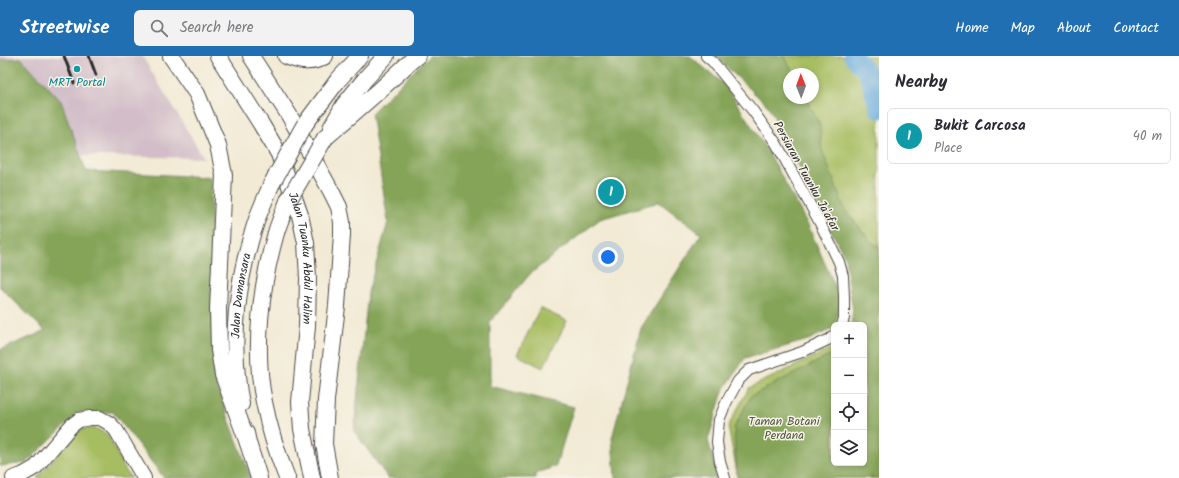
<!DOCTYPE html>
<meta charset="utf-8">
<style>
:root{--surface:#fff;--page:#f2f2f3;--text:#2b2b33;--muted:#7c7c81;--line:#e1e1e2;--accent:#1f6fb2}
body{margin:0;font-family:Kalam,sans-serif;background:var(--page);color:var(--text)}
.controls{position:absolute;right:12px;bottom:12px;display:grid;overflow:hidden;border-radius:6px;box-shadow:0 2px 6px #0003}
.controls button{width:36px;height:36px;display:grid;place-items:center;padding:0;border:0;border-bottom:1px solid var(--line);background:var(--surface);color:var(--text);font:20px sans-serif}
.compass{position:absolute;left:783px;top:12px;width:36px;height:36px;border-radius:50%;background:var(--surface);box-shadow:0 2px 6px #0003;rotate:359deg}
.you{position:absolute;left:608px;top:201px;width:14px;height:14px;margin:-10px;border:3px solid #fff;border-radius:50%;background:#1a73e8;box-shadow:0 0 0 6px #1a73e833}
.badge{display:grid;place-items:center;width:26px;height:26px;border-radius:50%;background:var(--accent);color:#fff;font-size:13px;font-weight:700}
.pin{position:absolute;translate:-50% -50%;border:2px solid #fff;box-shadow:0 1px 4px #0006}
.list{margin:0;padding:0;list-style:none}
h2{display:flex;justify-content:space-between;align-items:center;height:52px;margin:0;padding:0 16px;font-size:17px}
h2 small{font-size:13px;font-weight:400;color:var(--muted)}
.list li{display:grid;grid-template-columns:26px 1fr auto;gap:12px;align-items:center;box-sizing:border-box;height:56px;margin:0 8px 8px;padding:0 8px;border:1px solid var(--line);border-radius:6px}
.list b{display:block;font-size:15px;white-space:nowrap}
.list p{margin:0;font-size:13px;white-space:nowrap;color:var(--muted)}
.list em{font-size:13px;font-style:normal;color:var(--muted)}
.icon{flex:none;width:22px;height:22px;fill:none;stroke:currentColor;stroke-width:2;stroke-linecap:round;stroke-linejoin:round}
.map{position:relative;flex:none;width:879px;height:422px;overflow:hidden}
header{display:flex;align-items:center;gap:24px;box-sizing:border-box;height:56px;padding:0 20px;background:var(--accent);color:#fff}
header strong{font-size:19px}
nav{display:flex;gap:22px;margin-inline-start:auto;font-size:14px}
.search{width:280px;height:36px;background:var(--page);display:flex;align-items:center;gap:10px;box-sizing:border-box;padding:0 14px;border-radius:6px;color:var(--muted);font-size:15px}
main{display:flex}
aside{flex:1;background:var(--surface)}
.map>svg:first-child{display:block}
.industrial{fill:#d2bdc8}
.green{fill:#a7bd62;stroke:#697446;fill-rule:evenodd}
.forest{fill:#85a458;stroke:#586842}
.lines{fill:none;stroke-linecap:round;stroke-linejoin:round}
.river{stroke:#69abdd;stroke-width:19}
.street-casing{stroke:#494844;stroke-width:12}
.secondary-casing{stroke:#494844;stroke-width:16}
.primary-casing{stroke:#494844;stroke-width:18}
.street{stroke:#fff;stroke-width:10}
.secondary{stroke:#fff;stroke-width:14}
.primary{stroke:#fff;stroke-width:16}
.rail{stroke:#2b2b2b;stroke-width:3}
.primary-bridge-casing{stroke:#494844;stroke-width:18;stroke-linecap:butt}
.primary-bridge{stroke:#fff;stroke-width:16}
.culture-dot{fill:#0f9aa8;stroke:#f7f3e8;stroke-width:1.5}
.labels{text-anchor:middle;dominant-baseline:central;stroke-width:3;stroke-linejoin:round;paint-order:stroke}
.culture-label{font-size:12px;fill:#0d838f;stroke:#f7f3e8}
.street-label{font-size:12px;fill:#2b2b2b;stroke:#f7f3e8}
.park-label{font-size:12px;fill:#50573c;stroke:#f7f3e8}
</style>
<header>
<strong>Streetwise</strong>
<div class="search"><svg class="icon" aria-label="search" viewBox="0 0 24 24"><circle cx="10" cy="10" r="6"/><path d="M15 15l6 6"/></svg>Search here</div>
<nav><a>Home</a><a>Map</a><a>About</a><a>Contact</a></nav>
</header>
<main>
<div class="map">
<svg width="879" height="422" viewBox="0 0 879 422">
<rect width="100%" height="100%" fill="#f7f3e8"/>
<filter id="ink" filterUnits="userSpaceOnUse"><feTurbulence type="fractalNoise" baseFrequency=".025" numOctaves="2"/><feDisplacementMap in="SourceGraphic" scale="8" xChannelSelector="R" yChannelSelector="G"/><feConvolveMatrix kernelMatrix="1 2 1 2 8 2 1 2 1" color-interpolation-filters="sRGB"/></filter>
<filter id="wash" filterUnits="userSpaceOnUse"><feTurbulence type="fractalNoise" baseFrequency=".012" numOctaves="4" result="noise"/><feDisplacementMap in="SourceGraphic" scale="16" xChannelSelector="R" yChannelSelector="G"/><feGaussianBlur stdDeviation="0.9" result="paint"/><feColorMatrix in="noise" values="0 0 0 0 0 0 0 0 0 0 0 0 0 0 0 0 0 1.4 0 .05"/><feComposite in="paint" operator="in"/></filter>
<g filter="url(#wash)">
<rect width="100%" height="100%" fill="#f2ead4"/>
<polygon class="industrial" points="0,0 142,0 204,102 0,98"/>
<g class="green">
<path d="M730,0H879V422H738L728,370L749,332L834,291V407H864V269L861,259L849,199L766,39ZM789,18H813V42H789Z"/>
<polygon points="540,252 567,265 543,312 517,299"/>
<polygon points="95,372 108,379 125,414 131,422 37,422 70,384 80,373"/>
</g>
<g class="forest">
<polygon points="429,0 690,0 725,29 769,97 808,169 841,244 834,272 808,284 745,302 723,335 708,384 718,422 615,422 612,382 641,272 701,178 659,146 600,163 530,218 490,266 490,330 574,351 556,410 535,418 536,422 388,422 354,375 368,236 388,166 371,57"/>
<polygon points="715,0 786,0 785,1 794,18 789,18 789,42 806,42 820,69 822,94 845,154 871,185 879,191 879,422 737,422 734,372 751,340 834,297 834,407 864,407 864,269 851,269 853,254 845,202 769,51"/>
<polygon points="21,2 61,45 86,115 210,121 216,328 251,422 164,422 113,356 78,357 26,407 0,410 0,294 45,275 0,231 0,4"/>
</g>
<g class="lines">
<polyline class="river" points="853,0 868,17 879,53"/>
</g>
</g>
<g filter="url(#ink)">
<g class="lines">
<defs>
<g id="street">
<polyline points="706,0 713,6 753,55 776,87 819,165 839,206 843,220 844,241 844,262 842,269"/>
<polyline points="725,422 720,406 717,386 719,364 726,347 738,325 749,314 802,296 830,283 834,279"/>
</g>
<polyline id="secondary" points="13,422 22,419 36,411 71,370 79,364 90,362 100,362 109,367 116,374 144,422"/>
<g id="primary">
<polyline points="171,0 197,38 218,89 224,119 218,253 219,294 223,319 248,387"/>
<path id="s1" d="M218,0L261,68L279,98L300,159L306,187L308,222L307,270L300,346L302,373L312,422"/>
<polyline points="251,0 289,59 331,135 339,151 342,166 342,179 337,250 326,344 324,388 330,422"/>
<path d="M286,0C300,6 312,8 325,0"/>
<polyline points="305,68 338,24 360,0"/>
<polyline points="331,72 344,49 366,22 386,0"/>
<polyline points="325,82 381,33 412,4 417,0"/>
<path id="s2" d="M241,348C229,286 237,220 258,160C262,150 267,139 271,129"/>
<polyline points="246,377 248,387 259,422"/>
<path d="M287,422C277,397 269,372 264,346C253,292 261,229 276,177C279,166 284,156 288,145"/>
</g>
</defs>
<use href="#street" class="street-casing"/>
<use href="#secondary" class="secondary-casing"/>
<use href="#primary" class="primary-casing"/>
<use href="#street" class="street"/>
<use href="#secondary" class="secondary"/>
<use href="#primary" class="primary"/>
<g class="rail">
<polyline points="64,0 74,27"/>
<polyline points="89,0 96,19"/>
</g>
<defs>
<g id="primary-bridge">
<polyline points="271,129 305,68"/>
<polyline points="288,145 325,82"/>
</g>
</defs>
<use href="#primary-bridge" class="primary-bridge-casing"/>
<use href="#primary-bridge" class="primary-bridge"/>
</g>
</g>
<circle class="culture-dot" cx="77" cy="13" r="4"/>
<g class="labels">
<g class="culture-label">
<text x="77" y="26">MRT Portal</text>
</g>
<g class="street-label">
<text transform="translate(806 120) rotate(61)">Persiaran Tuanku Ja'afar</text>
<text stroke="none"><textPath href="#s1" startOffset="223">Jalan Tuanku Abdul Halim</textPath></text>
<text stroke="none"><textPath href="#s2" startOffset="109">Jalan Damansara</textPath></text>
</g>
<g class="park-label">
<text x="784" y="365">Taman Botani<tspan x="784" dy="14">Perdana</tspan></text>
</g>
</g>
</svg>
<div class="controls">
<button>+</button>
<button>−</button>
<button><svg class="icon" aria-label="locate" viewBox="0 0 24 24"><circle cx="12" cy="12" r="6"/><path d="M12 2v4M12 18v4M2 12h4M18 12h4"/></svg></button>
<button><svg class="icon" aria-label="layers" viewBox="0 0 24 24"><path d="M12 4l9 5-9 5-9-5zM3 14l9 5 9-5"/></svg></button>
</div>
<svg class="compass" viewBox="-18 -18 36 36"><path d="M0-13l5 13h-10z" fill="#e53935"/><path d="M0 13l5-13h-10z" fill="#7c7c81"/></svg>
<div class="you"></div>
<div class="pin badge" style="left:611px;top:136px;background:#0f9aa8">1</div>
</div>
<aside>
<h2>Nearby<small></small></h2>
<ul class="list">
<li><span class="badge" style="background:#0f9aa8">1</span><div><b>Bukit Carcosa</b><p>Place</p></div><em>40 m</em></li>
</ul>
</aside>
</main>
